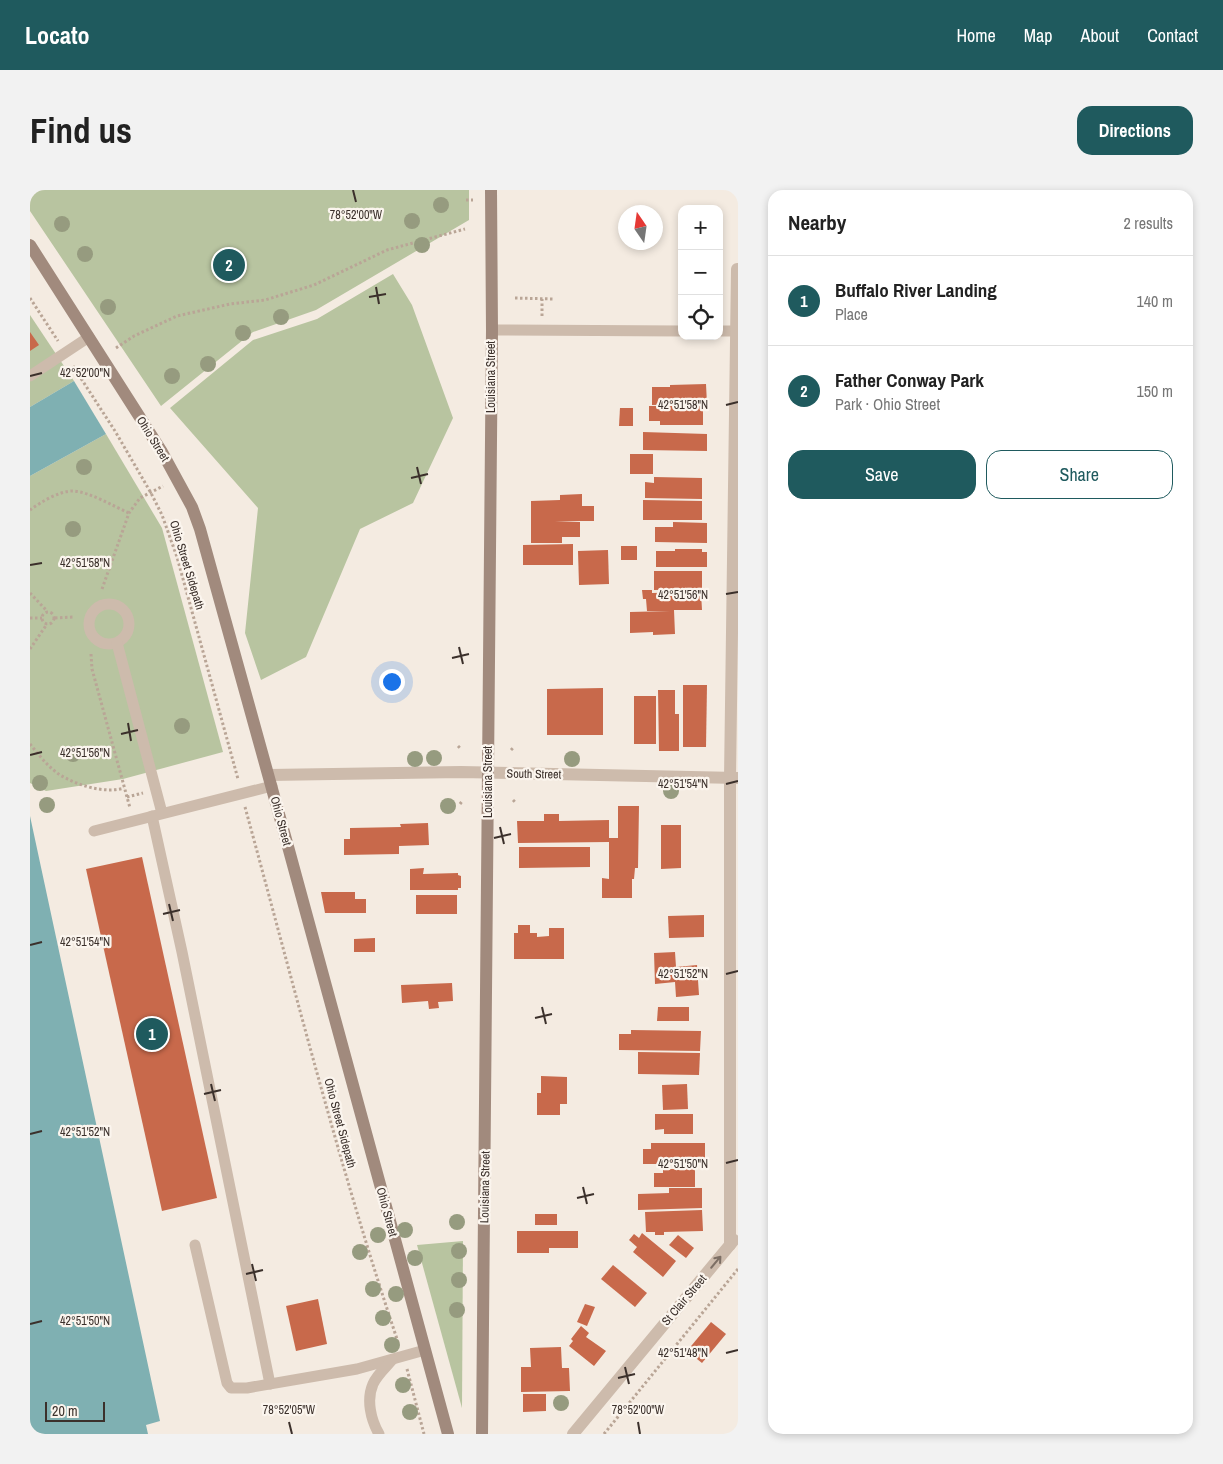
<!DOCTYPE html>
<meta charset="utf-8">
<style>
:root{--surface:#fff;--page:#f2f2f2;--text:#222;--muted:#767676;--line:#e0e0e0;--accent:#1f5a5e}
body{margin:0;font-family:"Archivo Narrow",sans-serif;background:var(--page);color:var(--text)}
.controls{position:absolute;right:15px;top:15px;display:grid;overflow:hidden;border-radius:10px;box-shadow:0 2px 8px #0003}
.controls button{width:45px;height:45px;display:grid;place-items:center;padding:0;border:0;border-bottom:1px solid var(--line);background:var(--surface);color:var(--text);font:25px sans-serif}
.compass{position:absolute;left:588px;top:15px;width:45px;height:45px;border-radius:50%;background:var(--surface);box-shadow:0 2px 8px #0003;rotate:347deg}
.scale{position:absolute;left:15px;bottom:12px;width:60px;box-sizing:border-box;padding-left:5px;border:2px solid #3b302b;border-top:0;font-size:14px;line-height:18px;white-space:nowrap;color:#3b302b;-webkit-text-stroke:4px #fbf5ee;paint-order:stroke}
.you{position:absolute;left:361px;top:491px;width:18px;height:18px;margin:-12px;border:4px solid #fff;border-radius:50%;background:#1a73e8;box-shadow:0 0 0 8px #1a73e833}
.badge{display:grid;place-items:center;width:32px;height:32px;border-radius:50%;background:var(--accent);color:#fff;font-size:16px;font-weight:700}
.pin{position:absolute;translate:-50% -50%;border:2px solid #fff;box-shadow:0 1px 5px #0006}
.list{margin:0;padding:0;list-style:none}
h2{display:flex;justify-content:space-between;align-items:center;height:65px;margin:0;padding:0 20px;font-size:21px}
h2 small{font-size:16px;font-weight:400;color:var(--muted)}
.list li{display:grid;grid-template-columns:32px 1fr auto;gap:15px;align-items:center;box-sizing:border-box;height:90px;padding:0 20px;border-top:1px solid var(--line)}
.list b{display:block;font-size:19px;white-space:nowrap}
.list p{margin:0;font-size:16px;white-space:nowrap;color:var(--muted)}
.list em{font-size:16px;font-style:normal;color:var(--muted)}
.actions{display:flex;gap:10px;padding:15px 20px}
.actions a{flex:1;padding:11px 0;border:1px solid var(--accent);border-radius:15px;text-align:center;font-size:18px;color:var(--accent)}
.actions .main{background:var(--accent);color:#fff}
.icon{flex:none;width:28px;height:28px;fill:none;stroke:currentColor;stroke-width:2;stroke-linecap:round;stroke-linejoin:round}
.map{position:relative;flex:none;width:708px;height:1244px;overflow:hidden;border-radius:15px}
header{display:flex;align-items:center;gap:30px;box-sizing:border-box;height:70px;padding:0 25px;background:var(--accent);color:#fff}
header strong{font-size:24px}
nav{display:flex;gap:28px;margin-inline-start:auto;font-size:18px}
.intro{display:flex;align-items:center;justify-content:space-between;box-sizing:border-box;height:120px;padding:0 30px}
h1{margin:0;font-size:35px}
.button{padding:12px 22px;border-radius:15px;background:var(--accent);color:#fff;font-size:18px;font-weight:700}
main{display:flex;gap:30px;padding:0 30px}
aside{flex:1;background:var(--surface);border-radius:15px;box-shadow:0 2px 8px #0003}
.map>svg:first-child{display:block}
.green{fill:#b8c4a0}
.water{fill:#7fb0b2}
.building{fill:#c8694b}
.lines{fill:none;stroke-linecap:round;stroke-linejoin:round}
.path{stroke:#b9a596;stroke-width:3;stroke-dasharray:2.5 2.5;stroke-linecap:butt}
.lane{stroke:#cdbbac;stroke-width:11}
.street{stroke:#cdbbac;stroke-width:12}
.secondary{stroke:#a18a7d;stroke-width:12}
.tree{fill:#969b7f}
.oneway{stroke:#7d6f65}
.ticks{fill:none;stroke:#3b302b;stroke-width:2}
.labels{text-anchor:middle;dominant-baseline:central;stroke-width:4.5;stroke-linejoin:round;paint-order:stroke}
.street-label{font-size:12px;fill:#3b302b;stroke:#fbf5ee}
.ticks-label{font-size:12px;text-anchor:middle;fill:#3b302b;stroke:#fbf5ee;stroke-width:4.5;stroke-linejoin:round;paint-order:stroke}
</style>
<header>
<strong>Locato</strong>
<nav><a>Home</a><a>Map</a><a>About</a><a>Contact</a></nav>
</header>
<div class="intro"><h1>Find us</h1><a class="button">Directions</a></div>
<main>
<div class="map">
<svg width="708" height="1244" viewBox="0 0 708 1244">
<rect width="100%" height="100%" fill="#f4ebe1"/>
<g class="green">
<polygon points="0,0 439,0 439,30 286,120 223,142 131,216 0,21"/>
<polygon points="363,84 382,115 423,228 383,313 330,339 276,467 231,490 215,443 228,318 140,218 223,150 287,129"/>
<polygon points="0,125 44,191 0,217"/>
<polygon points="76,244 132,338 193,562 93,589 16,601 0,593 0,286"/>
<polygon points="433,1051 432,1218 387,1055"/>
</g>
<g class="water">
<polygon points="44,191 76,244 0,286 0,217"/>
<polygon points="0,626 130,1231 116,1235 118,1244 0,1244"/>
</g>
<g class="building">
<polygon points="0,142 9,155 0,161"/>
<polygon points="676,194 677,214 622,215 622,197 640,197 640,195"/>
<polygon points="619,216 673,216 673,235 630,235 630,231 619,231"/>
<polygon points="590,218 603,218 603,236 589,236"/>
<polygon points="613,242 677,244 677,261 613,260"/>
<rect x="600" y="264" width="23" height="20"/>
<polygon points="624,287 672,288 672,309 615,308 615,292 624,293"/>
<polygon points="552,304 552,316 564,316 564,331 525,331 550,332 550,347 532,347 532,353 501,353 501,311 530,310 530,305"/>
<polygon points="613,310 672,311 672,330 613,330"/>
<polygon points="643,332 677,333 677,353 625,352 625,337 643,337"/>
<polygon points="543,354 543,375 493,375 493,355"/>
<rect x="591" y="356" width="16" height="14"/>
<polygon points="645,359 672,359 672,362 677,362 677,377 626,377 626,361 645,361"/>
<polygon points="578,360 579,394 549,395 548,361"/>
<polygon points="624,381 672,381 672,399 624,400"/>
<polygon points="612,400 622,400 622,403 671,402 672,420 644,420 645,444 623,445 623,442 600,443 600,422 640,421 617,421 616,409 613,409"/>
<polygon points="653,495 677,495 676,557 653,557"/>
<polygon points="573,498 573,545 517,545 517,499"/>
<polygon points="628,500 645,500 645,524 649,524 649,561 629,561"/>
<rect x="604" y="506" width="22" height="48"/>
<polygon points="588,616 609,616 608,678 605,678 604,689 602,689 602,708 572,708 572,688 579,689 579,652 488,653 487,631 514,631 514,624 529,624 529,631 579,630 579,648 588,648"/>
<polygon points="398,633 399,655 369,656 369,664 314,665 314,649 320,649 320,638 371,637 370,634"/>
<polygon points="631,635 651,635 651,678 631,679"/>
<polygon points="489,657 560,657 560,677 489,678"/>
<polygon points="112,667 187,1008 132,1021 56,679"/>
<polygon points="394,678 393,684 428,683 428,685 431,686 431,698 428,698 428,700 380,700 380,679"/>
<polygon points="291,702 325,702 325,709 336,709 336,723 295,723"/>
<rect x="386" y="705" width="41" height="19"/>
<polygon points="674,725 674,747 639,748 638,726"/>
<polygon points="488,735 500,735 500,743 507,743 507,747 519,746 519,738 534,738 534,769 484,769 484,743 488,743"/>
<polygon points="345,748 345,762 324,762 324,749"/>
<polygon points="645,762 646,777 667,775 669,805 646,807 645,792 625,794 624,763"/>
<polygon points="422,793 423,811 408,812 409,818 399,819 398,811 372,813 371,795"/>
<polygon points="628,817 659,817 659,831 627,831"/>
<polygon points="601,840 671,841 670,861 589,860 589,844 601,844"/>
<polygon points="608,862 670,863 669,885 608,884"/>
<polygon points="511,886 537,887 537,914 530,914 530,925 507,925 507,903 511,903"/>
<polygon points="657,894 658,919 633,920 632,895"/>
<polygon points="625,924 663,924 663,944 634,944 634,939 625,940"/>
<polygon points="621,953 675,953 675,974 613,974 613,959 621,959"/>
<polygon points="633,979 665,979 665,997 624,997 624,983 633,983"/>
<polygon points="639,998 672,998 672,1018 608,1020 608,1004 639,1003"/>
<polygon points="672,1020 673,1041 634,1042 634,1045 625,1045 625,1042 616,1042 615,1022"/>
<rect x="505" y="1024" width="22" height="11"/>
<polygon points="487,1041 548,1041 548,1058 519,1058 519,1063 487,1063"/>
<polygon points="612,1043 646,1071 633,1087 603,1062 607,1057 599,1050 604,1044 609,1048"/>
<polygon points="648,1045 664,1058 656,1068 639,1055"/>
<polygon points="583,1075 617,1103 605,1117 571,1089"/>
<polygon points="288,1109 297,1154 266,1161 256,1116"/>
<polygon points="555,1114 565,1117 557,1136 547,1132"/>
<polygon points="681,1132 696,1144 672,1173 657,1161"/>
<polygon points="551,1136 559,1143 556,1147 576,1161 564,1176 539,1156 543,1151 541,1149"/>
<polygon points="531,1157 532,1178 539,1178 540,1201 491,1202 491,1177 501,1177 500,1158"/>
<polygon points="493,1204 516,1204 516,1221 493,1222"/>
</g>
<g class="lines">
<g class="path">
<polyline points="436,10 443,10"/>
<polyline points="0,108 28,151"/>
<polyline points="485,108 524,109"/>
<polyline points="512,126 512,109"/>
<polyline points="86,158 104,146 147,126 200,114 235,110 284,95 357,60 435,39"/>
<polyline points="43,176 85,241 121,303 132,325 147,367 208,589"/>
<path d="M0,320C11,312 29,301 43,301C60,302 83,316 99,323"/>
<polyline points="72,399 99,323 110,308 133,296"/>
<polyline points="0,403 17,421"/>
<circle cx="18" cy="428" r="6"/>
<polyline points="0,428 12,428"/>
<polyline points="25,428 43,427"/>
<polyline points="0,459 17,434"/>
<polyline points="61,464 62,479 100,618"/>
<path d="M0,554C9,565 18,577 30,585C47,595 74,604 94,598"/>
<polyline points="428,556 430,558"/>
<polyline points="481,560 483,558"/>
<polyline points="97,607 113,603"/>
<polyline points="483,610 485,612"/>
<polyline points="430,614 433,610"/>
<path d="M215,617C264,796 309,976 368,1152"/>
<polyline points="377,1179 394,1244"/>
<polyline points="574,1244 708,1079"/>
</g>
<g class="lane">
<polyline points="462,140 652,141"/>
<polyline points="689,141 705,141"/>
<polyline points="0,186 59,147"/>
<circle cx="79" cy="434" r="20"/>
<polyline points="87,453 132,623"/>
<polyline points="122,626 152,762 240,1194"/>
<polyline points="64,641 242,596"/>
<polyline points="165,1055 197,1193 201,1198 217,1198 327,1179 395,1160"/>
<path d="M349,1244C341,1230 336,1210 343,1194C347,1185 356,1177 362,1170"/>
</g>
<g class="street">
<polyline points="239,585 431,582 707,588"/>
<polyline points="700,1055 700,588 707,79"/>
<polyline points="543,1244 704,1050"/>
</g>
<g class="secondary">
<path d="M0,55L132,262L162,317L170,339C255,640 335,943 418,1244"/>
<polyline points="452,1244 462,140 461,0"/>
</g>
</g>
<g class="tree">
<circle cx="411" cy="15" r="8"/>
<circle cx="382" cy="31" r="8"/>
<circle cx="32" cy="34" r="8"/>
<circle cx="392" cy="55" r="8"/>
<circle cx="55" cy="64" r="8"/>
<circle cx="78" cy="117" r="8"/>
<circle cx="251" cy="127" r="8"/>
<circle cx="213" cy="143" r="8"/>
<circle cx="178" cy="174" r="8"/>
<circle cx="142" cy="186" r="8"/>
<circle cx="54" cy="277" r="8"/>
<circle cx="43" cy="339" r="8"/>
<circle cx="152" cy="536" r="8"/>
<circle cx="43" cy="564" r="8"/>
<circle cx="404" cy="568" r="8"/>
<circle cx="385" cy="569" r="8"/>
<circle cx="542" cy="569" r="8"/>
<circle cx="10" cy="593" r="8"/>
<circle cx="641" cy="601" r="8"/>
<circle cx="17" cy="615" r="8"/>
<circle cx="418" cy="616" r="8"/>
<circle cx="427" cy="1032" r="8"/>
<circle cx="375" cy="1040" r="8"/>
<circle cx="348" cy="1045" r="8"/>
<circle cx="429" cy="1061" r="8"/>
<circle cx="330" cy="1062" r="8"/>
<circle cx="385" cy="1068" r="8"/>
<circle cx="429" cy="1090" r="8"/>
<circle cx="343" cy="1099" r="8"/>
<circle cx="366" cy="1104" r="8"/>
<circle cx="427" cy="1120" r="8"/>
<circle cx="353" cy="1128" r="8"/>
<circle cx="362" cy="1155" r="8"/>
<circle cx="373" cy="1195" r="8"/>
<circle cx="531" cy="1213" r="8"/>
<circle cx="380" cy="1222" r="8"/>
</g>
<defs><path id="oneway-shaft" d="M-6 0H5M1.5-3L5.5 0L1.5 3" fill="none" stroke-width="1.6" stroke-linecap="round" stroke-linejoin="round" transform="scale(1.25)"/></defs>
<use class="oneway" href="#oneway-shaft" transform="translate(686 1072) rotate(-50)"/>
<path class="ticks" d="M323,0L326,12M346,97L349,114M339,107L356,104M0,186L12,183M696,215L708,212M387,277L391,294M381,288L398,284M0,375L12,373M696,404L708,402M429,457L433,474M422,468L439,464M98,533L101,551M91,544L108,540M0,565L12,562M696,594L708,591M470,637L474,654M464,648L481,644M139,714L143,731M133,724L150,720M0,755L12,752M696,784L708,781M512,817L516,834M505,828L522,824M181,894L185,911M174,904L191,900M0,944L12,941M696,973L708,970M553,997L557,1014M547,1008L564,1004M222,1074L226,1091M216,1084L233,1080M0,1134L12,1131M696,1163L708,1160M595,1177L599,1194M588,1188L605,1184M259,1232L262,1244M608,1232L610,1244"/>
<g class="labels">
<g class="street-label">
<text transform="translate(461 187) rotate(-90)">Louisiana Street</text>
<text transform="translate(123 249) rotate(58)">Ohio Street</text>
<text transform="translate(157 375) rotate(73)">Ohio Street Sidepath</text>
<text transform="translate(504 584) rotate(1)">South Street</text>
<text transform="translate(458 592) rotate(-90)">Louisiana Street</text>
<text transform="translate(251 631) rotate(75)">Ohio Street</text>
<text transform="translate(310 933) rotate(75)">Ohio Street Sidepath</text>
<text transform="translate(455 997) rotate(-89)">Louisiana Street</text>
<text transform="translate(357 1022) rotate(75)">Ohio Street</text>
<text transform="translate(654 1110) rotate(-50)">St Clair Street</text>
</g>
</g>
<g class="ticks-label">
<text x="326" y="29">78°52'00"W</text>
<text x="55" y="187">42°52'00"N</text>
<text x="653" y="219">42°51'58"N</text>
<text x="55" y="377">42°51'58"N</text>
<text x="653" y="409">42°51'56"N</text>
<text x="55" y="567">42°51'56"N</text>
<text x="653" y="598">42°51'54"N</text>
<text x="55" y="756">42°51'54"N</text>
<text x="653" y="788">42°51'52"N</text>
<text x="55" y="946">42°51'52"N</text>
<text x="653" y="978">42°51'50"N</text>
<text x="55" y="1135">42°51'50"N</text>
<text x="653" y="1167">42°51'48"N</text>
<text x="259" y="1224">78°52'05"W</text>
<text x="608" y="1224">78°52'00"W</text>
</g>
</svg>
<div class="controls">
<button>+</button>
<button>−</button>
<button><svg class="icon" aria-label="locate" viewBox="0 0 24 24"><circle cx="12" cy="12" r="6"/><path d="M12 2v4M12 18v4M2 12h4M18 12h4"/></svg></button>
</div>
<svg class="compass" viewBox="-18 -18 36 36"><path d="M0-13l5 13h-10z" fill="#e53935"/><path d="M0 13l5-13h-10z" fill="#767676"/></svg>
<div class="scale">20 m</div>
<div class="you"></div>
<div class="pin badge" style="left:122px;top:844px">1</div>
<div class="pin badge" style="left:199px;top:75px">2</div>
</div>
<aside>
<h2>Nearby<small>2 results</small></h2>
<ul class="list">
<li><span class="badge">1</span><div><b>Buffalo River Landing</b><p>Place</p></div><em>140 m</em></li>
<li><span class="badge">2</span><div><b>Father Conway Park</b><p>Park · Ohio Street</p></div><em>150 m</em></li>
</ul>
<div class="actions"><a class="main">Save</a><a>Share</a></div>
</aside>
</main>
